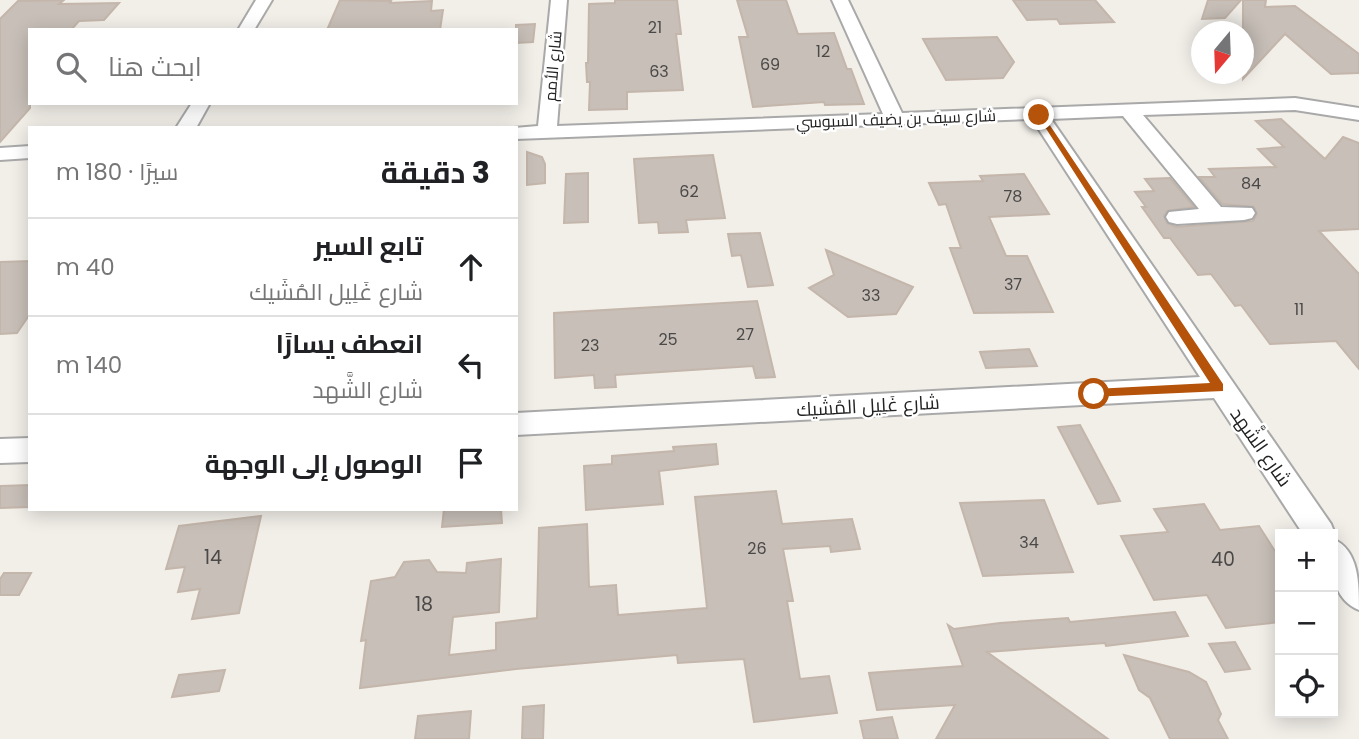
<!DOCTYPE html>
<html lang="ar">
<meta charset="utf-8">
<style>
:root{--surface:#fff;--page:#f6f6f6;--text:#202124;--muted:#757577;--line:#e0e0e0}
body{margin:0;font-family:Poppins,Cairo,sans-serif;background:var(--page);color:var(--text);direction:rtl}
.controls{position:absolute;right:21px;bottom:21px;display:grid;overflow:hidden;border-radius:0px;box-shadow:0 4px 18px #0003}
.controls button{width:63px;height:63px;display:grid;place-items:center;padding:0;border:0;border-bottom:2px solid var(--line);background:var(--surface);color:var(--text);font:35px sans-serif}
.compass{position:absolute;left:1191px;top:21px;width:63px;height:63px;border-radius:50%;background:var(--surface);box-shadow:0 4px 18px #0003;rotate:199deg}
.stop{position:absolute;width:21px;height:21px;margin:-16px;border:5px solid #b45309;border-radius:50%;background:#fff}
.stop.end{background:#b45309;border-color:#fff;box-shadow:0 2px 7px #0008}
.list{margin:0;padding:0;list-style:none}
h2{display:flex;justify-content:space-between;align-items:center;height:91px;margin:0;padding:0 28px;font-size:30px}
h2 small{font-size:23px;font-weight:400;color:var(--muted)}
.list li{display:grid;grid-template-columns:46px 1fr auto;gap:21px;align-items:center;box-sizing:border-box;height:98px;padding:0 28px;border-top:2px solid var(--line)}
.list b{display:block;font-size:26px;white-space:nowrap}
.list p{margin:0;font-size:23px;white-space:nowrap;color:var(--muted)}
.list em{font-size:23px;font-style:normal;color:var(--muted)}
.icon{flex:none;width:38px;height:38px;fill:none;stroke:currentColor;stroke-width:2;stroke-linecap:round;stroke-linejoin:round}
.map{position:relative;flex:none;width:1359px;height:739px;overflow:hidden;direction:ltr}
.search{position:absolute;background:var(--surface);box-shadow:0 4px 18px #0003;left:28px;top:28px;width:490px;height:77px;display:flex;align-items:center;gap:18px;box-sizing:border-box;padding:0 24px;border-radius:0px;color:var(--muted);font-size:26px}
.panel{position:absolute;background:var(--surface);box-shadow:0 4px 18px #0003;left:28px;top:126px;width:490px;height:385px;border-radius:0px;direction:rtl}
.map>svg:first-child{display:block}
.building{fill:#c7bfb8;stroke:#c4b6ab;stroke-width:2}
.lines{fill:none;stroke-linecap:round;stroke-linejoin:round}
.street-casing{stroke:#a9a9a9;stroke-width:4}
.street{fill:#fff;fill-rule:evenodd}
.route{fill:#b45309}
.labels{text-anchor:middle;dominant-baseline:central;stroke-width:5;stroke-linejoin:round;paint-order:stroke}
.number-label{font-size:16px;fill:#4b4948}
.far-street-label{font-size:16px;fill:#222;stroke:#fff}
.street-label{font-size:19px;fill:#222;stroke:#fff}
.near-number-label{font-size:19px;fill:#4b4948}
</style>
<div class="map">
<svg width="1359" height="739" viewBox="0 0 1359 739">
<rect width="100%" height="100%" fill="#f2efe9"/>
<g class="building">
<polygon points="64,0 59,4 119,3 104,20 79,21 71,30 30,30 30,108 0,142 0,19 18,1"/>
<polygon points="340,0 391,1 390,3 432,1 431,11 443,10 440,30 327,30"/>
<polygon points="615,0 677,0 681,34 676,34 683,90 627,92 627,109 589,110 590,82 587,82 586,63 588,63 589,4 615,3"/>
<polygon points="737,0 786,0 798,34 834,33 847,69 851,69 864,104 825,105 824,102 753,107 739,37 748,37"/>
<polygon points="1013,0 1095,0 1114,22 1060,24 1057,19 1027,20"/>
<polygon points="1208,0 1241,0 1225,18 1202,19"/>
<polygon points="1243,0 1266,0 1265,7 1295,6 1359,54 1359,73 1331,74 1285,34 1243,79"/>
<polygon points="535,24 533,42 516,43 516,25"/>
<polygon points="997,37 1014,62 1003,78 946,80 923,39"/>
<polygon points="1281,119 1325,159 1343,137 1359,143 1359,229 1319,231 1359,274 1359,369 1336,341 1270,344 1241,305 1235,306 1211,274 1198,275 1170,238 1164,238 1142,207 1146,207 1135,192 1154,191 1145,179 1170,178 1194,207 1167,211 1164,216 1167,223 1176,227 1253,221 1257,214 1254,207 1222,204 1199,177 1215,177 1209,169 1276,167 1258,149 1284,147 1256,121"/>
<polygon points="527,152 542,157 545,164 545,183 527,185"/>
<polygon points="713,155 725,218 686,220 688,232 659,233 658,222 639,223 634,159"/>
<polygon points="588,173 588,222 564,223 566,174"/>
<polygon points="1024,174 1049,214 989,217 1006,256 1027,256 1053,312 974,313 950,248 961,248 946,204 939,205 929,183 983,181 980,176"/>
<polygon points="760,233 773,285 748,287 741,255 732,256 728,234"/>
<polygon points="826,250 913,287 896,314 848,317 809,288 834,275"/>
<polygon points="30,261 30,314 17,333 0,334 0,262"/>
<polygon points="757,301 775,377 756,378 753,366 615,375 616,387 595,388 594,375 555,378 554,313"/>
<polygon points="1029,349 1037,366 986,368 980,352"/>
<polygon points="1080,425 1113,487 1120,501 1098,504 1058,427"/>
<polygon points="716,444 718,464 659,471 663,504 586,510 584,466 612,464 612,456 674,451 673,447"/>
<polygon points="30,485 30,507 0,508 0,486"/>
<polygon points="776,491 782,524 852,519 860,549 831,552 830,546 783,549 793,601 787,601 800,679 829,676 837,713 754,722 744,659 678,663 677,655 516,669 360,688 366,640 361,641 371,581 395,577 404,562 429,560 437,572 466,573 467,563 501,559 499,612 453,617 449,655 496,650 496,623 537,618 539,528 587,524 589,587 616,585 618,615 707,608 695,497"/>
<polygon points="1044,500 1073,572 983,576 960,503"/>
<polygon points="1204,504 1220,530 1259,526 1280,559 1280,622 1226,628 1207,595 1154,600 1121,536 1168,532 1154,509"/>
<polygon points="444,509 501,509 502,523 442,527"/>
<polygon points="261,516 239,613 192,619 200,589 178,592 185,567 166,569 179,526"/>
<polygon points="4,573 31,573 19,595 0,595 0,579"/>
<polygon points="1175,612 1188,636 1106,646 1105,643 987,652 1108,739 936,739 955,705 877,710 869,673 963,666 948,625 954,629 1000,623 1068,618 1070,622"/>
<polygon points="1235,642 1250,669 1225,672 1209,644"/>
<polygon points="1124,655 1189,672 1206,682 1221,714 1218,720 1228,739 1170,739 1150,698 1139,690"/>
<polygon points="225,670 219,691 172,697 179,675"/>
<polygon points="544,705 543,739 522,739 523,707"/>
<polygon points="471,711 469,739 415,739 418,716"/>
<polygon points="892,717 898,739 864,739 860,721"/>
</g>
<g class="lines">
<defs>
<g id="street">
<polygon points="256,0 272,0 254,30 238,30"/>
<path d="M551,0H567L557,126L883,114L832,0H848L902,113L1295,98L1359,108V120L1295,110L1143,115L1221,207L1252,208L1255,213L1252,218L1244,220L1177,224L1169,222L1166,217L1169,212L1199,209L1123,116L1051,119L1331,524L1335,534L1333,539C1359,550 1359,583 1359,610C1328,597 1333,563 1333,534H1303L1214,398L516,435V413L1200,377L1032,119L516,139V128H514L538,126Z"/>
<polygon points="192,103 210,103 196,128 176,128"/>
<polygon points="30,146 30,158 0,160 0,148"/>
<polygon points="30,438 30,462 0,463 0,439"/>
</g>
</defs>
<use href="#street" class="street-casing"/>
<use href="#street" class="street"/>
</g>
<polygon class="route" points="1036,113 1043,115 1223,384 1223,391 1090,397 1090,391 1094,389 1210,383"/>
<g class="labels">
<g class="number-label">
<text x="655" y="27">21</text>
<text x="823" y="51">12</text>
<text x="770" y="64">69</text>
<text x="659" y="71">63</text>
<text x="1251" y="183">84</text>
<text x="689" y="191">62</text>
<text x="1013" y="196">78</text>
<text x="1013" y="284">37</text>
<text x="871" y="295">33</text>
<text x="1299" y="309">11</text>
<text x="745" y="334">27</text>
<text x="668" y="339">25</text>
<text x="590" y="345">23</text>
<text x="1029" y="542">34</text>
<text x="757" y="548">26</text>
</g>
<g class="far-street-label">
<text transform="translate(553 66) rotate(-85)">شارع الأمم</text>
<text transform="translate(896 119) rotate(-2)">شارع سيف بن يضيف السبوسي</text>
</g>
<g class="street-label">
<text transform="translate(868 406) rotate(-3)">شارع غَلِيل المُشَيك</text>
<text transform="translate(1261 447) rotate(55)">شارع الشَّهد</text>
</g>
<g class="near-number-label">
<text x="213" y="557">14</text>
<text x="1223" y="559">40</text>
<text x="424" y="604">18</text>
</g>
</g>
</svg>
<div class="controls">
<button>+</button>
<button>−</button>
<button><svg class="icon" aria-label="locate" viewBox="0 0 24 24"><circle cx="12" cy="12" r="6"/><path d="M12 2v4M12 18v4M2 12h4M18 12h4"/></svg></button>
</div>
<svg class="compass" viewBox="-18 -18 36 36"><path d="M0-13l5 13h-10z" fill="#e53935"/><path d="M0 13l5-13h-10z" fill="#757577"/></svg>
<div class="stop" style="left:1094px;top:394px"></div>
<div class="stop end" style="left:1039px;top:115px"></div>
<div class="search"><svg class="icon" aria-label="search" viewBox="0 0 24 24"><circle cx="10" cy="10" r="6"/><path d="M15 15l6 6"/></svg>ابحث هنا</div>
<section class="panel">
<h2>3 دقيقة<small>سيرًا · 180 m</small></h2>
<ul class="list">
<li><svg class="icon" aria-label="ahead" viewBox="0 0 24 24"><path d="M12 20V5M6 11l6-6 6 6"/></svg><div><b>تابع السير</b><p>شارع غَلِيل المُشَيك</p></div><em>40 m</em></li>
<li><svg class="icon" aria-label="left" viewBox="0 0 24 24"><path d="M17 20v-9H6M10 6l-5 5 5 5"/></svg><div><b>انعطف يسارًا</b><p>شارع الشَّهد</p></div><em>140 m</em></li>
<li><svg class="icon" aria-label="arrive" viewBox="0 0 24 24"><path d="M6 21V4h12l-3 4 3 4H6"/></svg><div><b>الوصول إلى الوجهة</b></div></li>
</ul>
</section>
</div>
